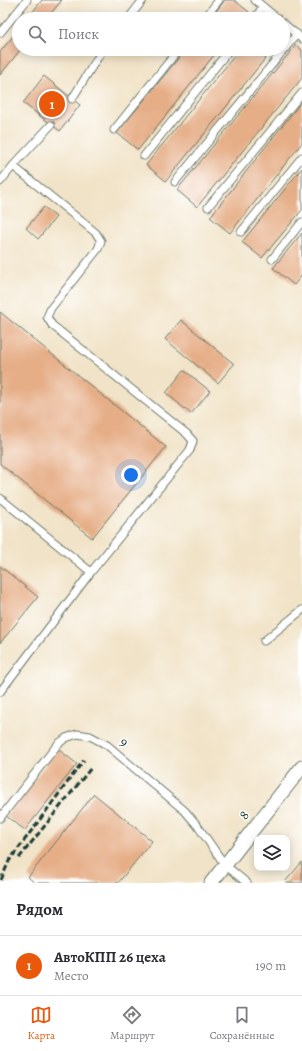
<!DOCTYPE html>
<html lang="ru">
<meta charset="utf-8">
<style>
:root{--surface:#fff;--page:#f7f7f7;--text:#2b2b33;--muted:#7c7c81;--line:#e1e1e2;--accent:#ea580c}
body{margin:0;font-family:Alegreya,serif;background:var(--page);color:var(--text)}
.controls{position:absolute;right:12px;bottom:12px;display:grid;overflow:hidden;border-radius:8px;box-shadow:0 2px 10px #0003}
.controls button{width:36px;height:36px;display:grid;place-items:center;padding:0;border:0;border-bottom:1px solid var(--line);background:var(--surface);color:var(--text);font:20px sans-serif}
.you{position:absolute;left:131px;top:475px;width:14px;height:14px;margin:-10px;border:3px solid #fff;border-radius:50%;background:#1a73e8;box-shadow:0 0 0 6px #1a73e833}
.badge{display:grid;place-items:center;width:26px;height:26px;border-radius:50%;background:var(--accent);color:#fff;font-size:13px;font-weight:700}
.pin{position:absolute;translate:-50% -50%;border:2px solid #fff;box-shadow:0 1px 4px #0006}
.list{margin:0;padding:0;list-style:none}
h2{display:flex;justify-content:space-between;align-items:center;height:52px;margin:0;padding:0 16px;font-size:17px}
h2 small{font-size:13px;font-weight:400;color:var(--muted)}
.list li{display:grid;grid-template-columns:26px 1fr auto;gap:12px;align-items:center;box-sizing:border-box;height:60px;padding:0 16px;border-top:1px solid var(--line)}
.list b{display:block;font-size:15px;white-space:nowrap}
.list p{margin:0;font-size:13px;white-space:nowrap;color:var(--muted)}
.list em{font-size:13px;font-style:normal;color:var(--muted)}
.icon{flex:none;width:22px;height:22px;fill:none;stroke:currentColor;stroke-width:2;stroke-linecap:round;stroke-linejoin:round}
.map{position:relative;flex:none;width:302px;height:883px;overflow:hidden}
.search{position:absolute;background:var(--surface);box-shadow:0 2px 10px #0003;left:12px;right:12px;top:12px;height:44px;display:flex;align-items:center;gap:10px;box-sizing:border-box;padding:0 14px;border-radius:22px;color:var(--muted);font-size:15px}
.sheet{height:112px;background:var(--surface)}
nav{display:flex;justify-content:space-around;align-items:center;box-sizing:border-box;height:56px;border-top:1px solid var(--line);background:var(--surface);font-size:11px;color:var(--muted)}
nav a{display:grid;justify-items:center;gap:2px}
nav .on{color:var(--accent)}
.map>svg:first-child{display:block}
.building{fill:#e6ae87}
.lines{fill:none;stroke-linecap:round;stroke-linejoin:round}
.lane-casing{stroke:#687767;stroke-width:9}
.street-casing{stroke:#687767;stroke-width:15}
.lane{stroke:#fff;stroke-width:7}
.street{stroke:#fff;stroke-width:13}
.rail{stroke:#1f3d34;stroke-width:3;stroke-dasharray:6 3;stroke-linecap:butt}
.labels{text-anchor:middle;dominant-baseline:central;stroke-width:3;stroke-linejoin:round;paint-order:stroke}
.street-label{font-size:14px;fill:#1f3d34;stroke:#fff}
</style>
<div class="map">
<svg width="302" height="883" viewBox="0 0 302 883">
<rect width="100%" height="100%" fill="#fff"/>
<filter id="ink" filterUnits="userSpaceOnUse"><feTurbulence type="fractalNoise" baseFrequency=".025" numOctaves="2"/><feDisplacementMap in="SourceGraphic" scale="8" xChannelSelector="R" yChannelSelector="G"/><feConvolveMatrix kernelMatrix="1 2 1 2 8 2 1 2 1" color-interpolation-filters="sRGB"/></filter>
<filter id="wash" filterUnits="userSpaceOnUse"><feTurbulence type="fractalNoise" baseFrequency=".012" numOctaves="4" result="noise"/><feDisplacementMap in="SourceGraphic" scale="16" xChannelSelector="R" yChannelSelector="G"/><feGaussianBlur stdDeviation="0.9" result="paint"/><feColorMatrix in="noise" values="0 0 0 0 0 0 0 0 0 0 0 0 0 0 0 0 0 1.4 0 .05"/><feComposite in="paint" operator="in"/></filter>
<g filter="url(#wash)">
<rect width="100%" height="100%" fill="#f1e3c7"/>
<g id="blocks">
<g class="building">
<polygon points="42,0 62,0 46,19 27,19"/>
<polygon points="225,0 234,0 249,12 244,19 210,19"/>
<polygon points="19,29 19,49 21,49 0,75 0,52"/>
<polygon points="296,45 302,50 302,78 197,207 177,190"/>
<polygon points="186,49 219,49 138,150 117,133"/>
<polygon points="240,49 273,49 166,181 146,165"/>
<polygon points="44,76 80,105 60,131 23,103"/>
<polygon points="302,101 302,143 230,233 210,217"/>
<polygon points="302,168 302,210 262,258 242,242"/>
<polygon points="44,207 56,217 38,239 26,228"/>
<polygon points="302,233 302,275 294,285 273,268"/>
<polygon points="0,312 166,447 92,538 0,464"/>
<polygon points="181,320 234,364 218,383 165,339"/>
<polygon points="184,370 210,391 191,414 166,393"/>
<polygon points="0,566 38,597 0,643"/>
<polygon points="58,749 77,764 25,830 6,816"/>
<polygon points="94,794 152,841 118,883 35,883 28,877"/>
<polygon points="302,862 302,883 286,883 285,882"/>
</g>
</g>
</g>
<g filter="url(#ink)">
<use href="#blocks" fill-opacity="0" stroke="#687767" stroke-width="1"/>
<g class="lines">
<defs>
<g id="lane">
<polyline points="255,0 278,19"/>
<polyline points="128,19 143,0"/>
<polyline points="204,19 219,0"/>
<polyline points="254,19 263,7"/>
<polyline points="283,23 302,39"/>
<polyline points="0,33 27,0"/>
<polyline points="72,99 103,49"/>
<polyline points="114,130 179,49"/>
<polyline points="144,156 230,49"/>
<polyline points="0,182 13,166 51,125"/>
<polyline points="175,182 297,34"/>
<polyline points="208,207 302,93"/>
<polyline points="241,232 302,157"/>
<polyline points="272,259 302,222"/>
<polyline points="0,498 91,572 190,450 193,441 187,434 52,325 47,317 51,308 98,249 101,241 96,233 13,166"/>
<polyline points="264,641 302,610"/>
<polyline points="0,692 91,572"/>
<polyline points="0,818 58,744 66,738 77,734 90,736 107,745 185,811 197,825 225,865 247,883"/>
</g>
<polyline id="street" points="211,883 302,767"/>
</defs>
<use href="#lane" class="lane-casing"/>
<use href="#street" class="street-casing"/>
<use href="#lane" class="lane"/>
<use href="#street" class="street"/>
<g class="rail">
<polyline points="19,858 91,768"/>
<polyline points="1,880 9,861 84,760"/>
</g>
</g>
</g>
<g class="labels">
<g class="street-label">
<text transform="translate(124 742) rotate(40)">9</text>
<text transform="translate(244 815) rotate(-52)">8</text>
</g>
</g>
</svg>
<div class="controls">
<button><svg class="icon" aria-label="layers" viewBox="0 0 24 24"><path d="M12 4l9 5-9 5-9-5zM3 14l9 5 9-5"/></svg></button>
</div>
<div class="you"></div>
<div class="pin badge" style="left:52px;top:104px">1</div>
<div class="search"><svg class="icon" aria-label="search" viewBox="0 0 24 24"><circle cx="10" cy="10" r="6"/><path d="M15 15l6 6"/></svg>Поиск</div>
</div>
<section class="sheet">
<h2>Рядом<small></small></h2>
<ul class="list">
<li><span class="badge">1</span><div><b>АвтоКПП 26 цеха</b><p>Место</p></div><em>190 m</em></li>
</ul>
</section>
<nav>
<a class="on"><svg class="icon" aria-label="map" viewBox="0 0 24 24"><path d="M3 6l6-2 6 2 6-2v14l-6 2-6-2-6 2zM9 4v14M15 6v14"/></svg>Карта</a>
<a><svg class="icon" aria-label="directions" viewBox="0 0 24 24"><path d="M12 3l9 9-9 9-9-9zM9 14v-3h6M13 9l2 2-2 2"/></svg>Маршрут</a>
<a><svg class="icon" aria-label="saved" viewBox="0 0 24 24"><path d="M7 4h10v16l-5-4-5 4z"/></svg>Сохранённые</a>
</nav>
